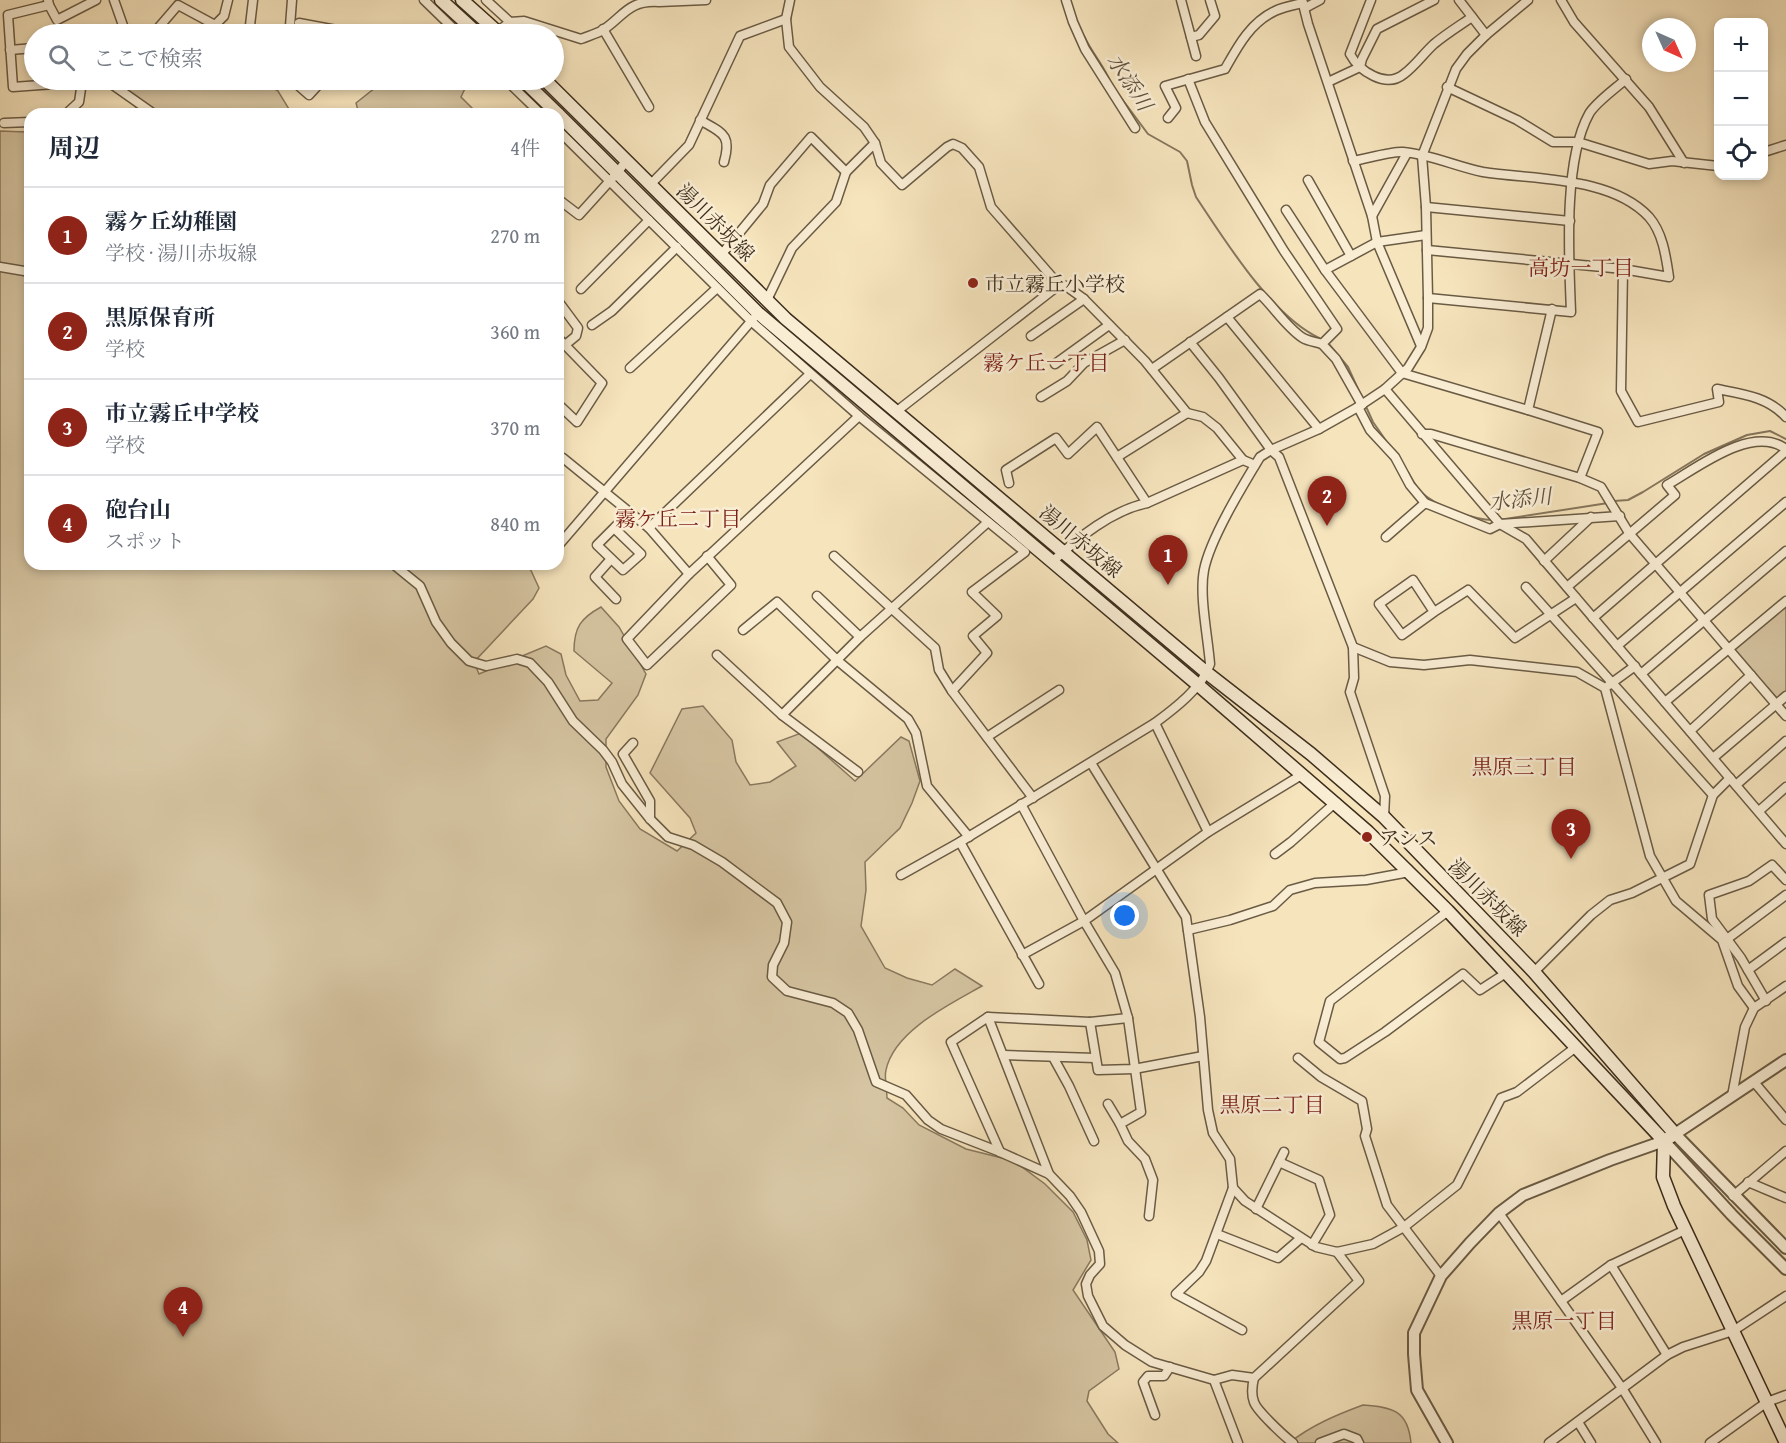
<!DOCTYPE html>
<html lang="ja">
<meta charset="utf-8">
<style>
:root{--surface:#fff;--page:#f6f6f7;--text:#1f2937;--muted:#747a83;--line:#e0e1e3;--accent:#8f2418}
body{margin:0;font-family:"Gentium Book Plus","Noto Serif JP",serif;background:var(--page);color:var(--text)}
.controls{position:absolute;right:18px;top:18px;display:grid;overflow:hidden;border-radius:12px;box-shadow:0 3px 9px #0003}
.controls button{width:54px;height:54px;display:grid;place-items:center;padding:0;border:0;border-bottom:2px solid var(--line);background:var(--surface);color:var(--text);font:30px sans-serif}
.compass{position:absolute;left:1642px;top:18px;width:54px;height:54px;border-radius:50%;background:var(--surface);box-shadow:0 3px 9px #0003;rotate:135deg}
.you{position:absolute;left:1125px;top:916px;width:21px;height:21px;margin:-15px;border:4px solid #fff;border-radius:50%;background:#1a73e8;box-shadow:0 0 0 9px #1a73e833}
.badge{display:grid;place-items:center;width:39px;height:39px;border-radius:50%;background:var(--accent);color:#fff;font-size:20px;font-weight:700}
.pin{position:absolute;translate:-50% -50px;filter:drop-shadow(0 2px 3px #0008)}
.pin::after{content:'';position:absolute;top:32px;width:21px;height:18px;background:inherit;clip-path:polygon(0 0,100% 0,50% 100%)}
.list{margin:0;padding:0;list-style:none}
h2{display:flex;justify-content:space-between;align-items:center;height:78px;margin:0;padding:0 24px;font-size:26px}
h2 small{font-size:20px;font-weight:400;color:var(--muted)}
.list li{display:grid;grid-template-columns:39px 1fr auto;gap:18px;align-items:center;box-sizing:border-box;height:96px;padding:0 24px;border-top:2px solid var(--line)}
.list b{display:block;font-size:22px;white-space:nowrap}
.list p{margin:0;font-size:20px;white-space:nowrap;color:var(--muted)}
.list em{font-size:20px;font-style:normal;color:var(--muted)}
.icon{flex:none;width:33px;height:33px;fill:none;stroke:currentColor;stroke-width:2;stroke-linecap:round;stroke-linejoin:round}
.map{position:relative;flex:none;width:1786px;height:1443px;overflow:hidden}
.search{position:absolute;background:var(--surface);box-shadow:0 3px 9px #0003;left:24px;top:24px;width:540px;height:66px;display:flex;align-items:center;gap:15px;box-sizing:border-box;padding:0 21px;border-radius:33px;color:var(--muted);font-size:22px}
.panel{position:absolute;background:var(--surface);box-shadow:0 3px 9px #0003;left:24px;top:108px;width:540px;height:462px;border-radius:18px}
.map>svg:first-child{display:block}
.green{fill:#d6c5a2;stroke:#89795f;stroke-width:1.5}
.lines{fill:none;stroke-linecap:round;stroke-linejoin:round}
.stream{stroke:#86765c;stroke-width:2}
.minor-casing{stroke:#6a5b44;stroke-width:11}
.tertiary-casing{stroke:#6a5b44;stroke-width:14}
.secondary-casing{stroke:#3c2d1c;stroke-width:15}
.minor{stroke:#f9edd4;stroke-width:8}
.tertiary{stroke:#f9edd4;stroke-width:10}
.secondary{stroke:#f9edd4;stroke-width:12}
.poi-dot{fill:#8f2418;stroke:#f9edd4;stroke-width:2}
.labels{text-anchor:middle;dominant-baseline:central;stroke-width:5;stroke-linejoin:round;paint-order:stroke}
.street-label{font-size:20px;fill:#3c2d1c;stroke:#f9edd4}
.poi-label{font-size:20px;fill:#3c2d1c;stroke:#f9edd4;text-anchor:start}
.water-label{font-size:21px;font-style:italic;fill:#61513c;stroke:#f9edd4}
.neighbourhood-label{font-size:21px;fill:#7a1f14;stroke:#f9edd4}
</style>
<div class="map">
<svg width="1786" height="1443" viewBox="0 0 1786 1443">
<rect width="100%" height="100%" fill="#f6e4bd"/>
<filter id="stains"><feTurbulence type="fractalNoise" baseFrequency=".00333" numOctaves="4"/><feColorMatrix values="0 0 0 0 .2 0 0 0 0 .09 0 0 0 0 .02 0 0 0 .5 -.17"/></filter>
<radialGradient id="worn" r=".72"><stop offset=".6" stop-color="#630" stop-opacity="0"/><stop offset="1" stop-color="#630" stop-opacity=".3"/></radialGradient>
<g class="green">
<polygon points="128,80 260,80 278,91 292,114 142,114 129,100 126,82"/>
<polygon points="395,80 469,80 461,97 478,114 359,114 356,103 380,84"/>
<path d="M30,130V564H528L539,588L533,599L474,662L479,674L546,646L561,654L566,675L580,701L598,700L612,683L574,651C574,627 581,618 601,607L619,627L646,674L638,695L606,739V767L619,801L640,829L677,851L696,833L690,818L650,773L682,709L703,706L732,740L736,762L750,785L770,782L796,766L777,742L801,733L855,781L901,737L909,741L920,781L912,803L900,828L865,862L866,890L861,926L885,968L907,978L932,985L955,969L982,986C950,1004 894,1031 886,1070C884,1078 887,1089 887,1098L903,1108L919,1125L966,1149L1014,1161L1045,1184L1073,1212L1087,1240L1091,1260L1073,1290L1115,1352L1119,1369L1089,1391L1087,1401L1108,1434L1118,1443H0V131L26,132Z"/>
<polygon points="1786,604 1786,691 1777,698 1734,651 1733,646"/>
<path d="M1363,1405C1392,1407 1408,1410 1411,1443H1289C1312,1425 1336,1415 1363,1405Z"/>
</g>
<g class="lines">
<g class="stream">
<path d="M1084,36C1092,53 1104,66 1111,83"/>
<path d="M1119,95L1148,134L1180,152L1187,161L1192,185L1196,197C1226,242 1271,315 1319,338"/>
<polyline points="1328,343 1348,367 1373,422 1389,445"/>
<path d="M1408,472C1412,479 1416,487 1421,492C1435,506 1474,520 1493,520"/>
<polyline points="1614,501 1628,500 1643,492 1704,454 1747,435 1770,431 1786,439"/>
<polyline points="1499,520 1608,503"/>
</g>
<defs>
<g id="minor">
<polyline points="48,0 49,5 8,15 13,87 82,82"/>
<polyline points="114,0 126,34"/>
<polyline points="292,0 290,26 294,34"/>
<polyline points="424,0 459,34"/>
<polyline points="486,0 510,22"/>
<polyline points="790,0 786,19 789,47 820,87 864,127 875,143 881,163 902,185 947,147 953,144 962,148 979,167 991,207 1059,285 1066,286 1084,299 1145,361 1187,413 1203,417 1217,428 1243,460"/>
<polyline points="1066,0 1073,22 1085,49 1135,128"/>
<polyline points="1181,0 1196,56"/>
<polyline points="1302,0 1308,24 1372,216 1377,242 1421,346"/>
<path d="M1371,0L1350,54C1359,71 1386,89 1404,74C1415,66 1424,53 1434,44C1446,34 1459,26 1472,17"/>
<polyline points="1459,0 1486,35"/>
<polyline points="1561,0 1574,22 1649,107 1684,163"/>
<polyline points="49,5 57,20 96,0"/>
<polyline points="1305,8 1320,0"/>
<polyline points="603,29 649,107"/>
<path d="M497,32L510,22L524,21L581,39C588,36 596,34 603,30C624,16 628,0 659,2L706,0"/>
<polyline points="107,34 125,29"/>
<polyline points="153,34 178,5 215,25 224,16 228,0"/>
<polyline points="249,34 253,0"/>
<polyline points="305,34 299,23 358,34"/>
<polyline points="1191,37 1199,35 1215,16 1210,0"/>
<polyline points="10,50 34,48"/>
<polyline points="1360,67 1362,59 1377,29 1434,0"/>
<polyline points="1188,79 1205,122 1284,251 1337,329 1322,344 1336,359 1362,405"/>
<polyline points="113,80 110,83 154,114"/>
<polyline points="292,80 309,95 320,83 318,80"/>
<polyline points="506,80 541,114"/>
<polyline points="1328,82 1360,67"/>
<polyline points="1447,87 1517,120 1553,142 1578,142 1649,164 1672,161 1718,166"/>
<polyline points="66,114 79,102 82,82 85,80"/>
<path d="M1168,118L1176,108L1165,86L1225,69C1238,46 1250,23 1275,11C1283,7 1294,5 1303,3"/>
<path d="M700,120C722,133 732,134 724,162"/>
<polyline points="4,123 30,122"/>
<polyline points="558,130 751,321 859,416 1025,552 972,592 997,616 973,636 987,653 952,691"/>
<polyline points="1764,152 1786,145"/>
<path d="M1353,161C1366,159 1391,151 1403,152C1430,154 1457,167 1483,172C1534,180 1611,176 1649,217C1663,233 1666,257 1669,277L1623,269L1427,250"/>
<polyline points="1308,180 1351,256"/>
<polyline points="651,184 689,145 740,36 786,19"/>
<polyline points="558,199 579,215 617,173 626,161"/>
<polyline points="1426,207 1570,221"/>
<polyline points="1286,210 1325,270"/>
<polyline points="1372,216 1407,153"/>
<polyline points="1426,235 1377,242 1325,270 1402,373 1528,410"/>
<polyline points="721,255 763,204 770,185 811,137 846,172"/>
<polyline points="0,267 30,272"/>
<path d="M1623,269L1621,391L1638,422L1719,402L1717,389C1743,394 1768,397 1786,417"/>
<polyline points="581,289 649,220"/>
<path d="M1428,298L1571,312C1569,258 1563,161 1589,114C1595,103 1615,89 1626,79"/>
<polyline points="767,300 792,248 836,202 846,172 875,143"/>
<polyline points="558,301 578,328 576,336 565,345 602,383 577,422 558,404"/>
<polyline points="1552,309 1528,410 1598,432 1580,478"/>
<polyline points="1227,317 1319,429"/>
<polyline points="592,325 612,311 677,247"/>
<polyline points="1031,336 1084,299"/>
<polyline points="558,338 565,345"/>
<polyline points="1190,342 1219,378 1271,450 1279,457 1353,647 1354,678 1350,692 1385,796 1384,817"/>
<polyline points="1055,364 1109,325"/>
<polyline points="630,368 717,288"/>
<path d="M1152,369L1260,294C1274,307 1287,328 1303,338C1308,341 1316,342 1322,344"/>
<polyline points="1385,389 1500,524 1526,539 1786,844"/>
<polyline points="1041,397 1067,381 1084,363 1125,340"/>
<polyline points="1358,407 1370,430 1395,457 1410,485 1425,503"/>
<polyline points="897,411 1059,285"/>
<polyline points="1422,434 1431,434 1580,478 1601,487 1629,533 1786,716"/>
<polyline points="1117,457 1187,413"/>
<polyline points="563,458 649,528 689,574 859,416"/>
<polyline points="1009,483 1006,470 1056,438 1068,454 1097,427 1147,503"/>
<polyline points="614,528 597,545 623,570 641,554 614,528 628,513"/>
<polyline points="649,528 810,374"/>
<polyline points="1386,537 1425,503 1490,529 1500,524 1620,516"/>
<polyline points="558,546 753,319"/>
<polyline points="834,556 935,648 939,670 952,691 1033,798"/>
<polyline points="611,559 595,577 616,599"/>
<polyline points="1544,561 1591,517"/>
<path d="M1052,562C1079,537 1111,511 1147,503L1243,460L1255,465"/>
<polyline points="393,564 420,586 436,622 451,643 469,661 486,666 517,659 530,663 548,682 573,721 603,750 612,762 622,784 650,819 668,837 693,845 722,862 777,903 787,922 784,943 773,965 772,977 787,991 833,1003 848,1013 858,1030 876,1082 906,1095 928,1120 941,1129 1000,1152 1049,1174 1070,1196 1081,1212 1099,1251 1100,1264 1090,1275 1086,1284 1088,1296 1103,1326 1125,1345 1152,1362 1214,1380 1232,1375 1254,1378"/>
<polyline points="689,574 627,639 647,665 731,585 707,556"/>
<polyline points="1526,587 1713,795"/>
<path d="M1567,587L1675,495L1667,485C1697,468 1752,424 1786,449"/>
<polyline points="817,596 860,637"/>
<polyline points="1434,612 1402,635 1379,604 1413,580 1434,612 1468,590 1515,638 1576,598"/>
<polyline points="1593,618 1786,451"/>
<polyline points="743,630 777,602 838,661 908,719 916,733 927,786 969,837"/>
<polyline points="1617,646 1786,502"/>
<polyline points="1353,647 1390,662 1424,665 1470,660 1577,672 1605,688 1650,856 1676,901 1722,940 1738,986 1754,1008"/>
<polyline points="717,655 782,715 858,772"/>
<polyline points="1641,674 1786,551"/>
<polyline points="1609,685 1635,666"/>
<polyline points="1665,702 1786,601"/>
<polyline points="782,715 860,637 988,522"/>
<polyline points="1155,723 1208,832"/>
<polyline points="1690,731 1751,675"/>
<polyline points="987,737 1059,690"/>
<polyline points="633,743 623,754 650,801 650,819"/>
<polyline points="1713,758 1786,696"/>
<polyline points="1091,763 1186,917 1200,1017 1208,1110 1213,1133 1230,1159 1233,1188 1245,1201 1316,1247 1337,1252 1373,1244 1404,1227 1457,1185 1501,1098 1517,1092 1576,1047"/>
<polyline points="1736,785 1786,741"/>
<polyline points="1021,804 1084,921 1115,973 1128,1018 1141,1112 1120,1124 1128,1141 1145,1159 1153,1180 1149,1216"/>
<polyline points="1759,811 1786,787"/>
<polyline points="960,842 1039,984"/>
<polyline points="1275,854 1291,842 1336,802"/>
<path d="M901,875L960,842L1155,723C1174,709 1203,687 1210,664C1208,637 1199,596 1204,570C1210,539 1243,485 1260,457L1271,450L1319,429L1358,407L1385,389L1408,368L1421,347L1428,328V298L1426,207L1422,156L1456,69L1467,54L1486,35L1528,0"/>
<polyline points="1448,911 1330,1001 1319,1042 1340,1059 1345,1058 1385,1032 1463,974 1480,990 1506,973"/>
<polyline points="1188,930 1230,920 1273,906 1290,890 1315,883 1366,880 1404,873 1408,869"/>
<polyline points="1727,939 1786,895"/>
<polyline points="1022,955 1084,921 1208,832 1303,774"/>
<polyline points="1748,970 1786,942"/>
<polyline points="1534,972 1591,915 1610,900 1632,893 1690,864 1713,795 1730,778"/>
<polyline points="1766,1001 1741,958 1712,919 1709,895 1749,881 1772,865 1786,880"/>
<polyline points="988,1017 1049,1174"/>
<polyline points="1090,1022 1098,1070 1134,1069 1203,1056"/>
<polyline points="1003,1055 1095,1058"/>
<polyline points="1053,1057 1069,1086 1094,1141"/>
<polyline points="1298,1058 1321,1077 1362,1101 1367,1129 1365,1136 1387,1205 1441,1276"/>
<polyline points="1754,1082 1786,1120"/>
<polyline points="1732,1096 1745,1027 1754,1008 1786,986"/>
<polyline points="1108,1104 1120,1124"/>
<polyline points="1000,1152 951,1042 988,1017 1090,1022 1128,1018"/>
<polyline points="1279,1162 1319,1180 1330,1215 1312,1245"/>
<polyline points="1748,1182 1786,1198"/>
<polyline points="1233,1188 1206,1261 1199,1272 1176,1294 1242,1330"/>
<polyline points="1733,1196 1786,1151"/>
<polyline points="1256,1209 1284,1152"/>
<polyline points="1499,1213 1622,1388 1656,1443"/>
<polyline points="1217,1234 1278,1258 1301,1238"/>
<polyline points="1561,1301 1611,1265"/>
<polyline points="1667,1355 1611,1265 1685,1230"/>
<polyline points="1214,1380 1238,1443"/>
<polyline points="1155,1415 1143,1382 1148,1376 1164,1376 1170,1367"/>
<polyline points="1578,1422 1591,1443"/>
<path d="M1293,1443C1284,1436 1257,1411 1254,1402C1251,1394 1252,1386 1254,1378L1359,1281L1337,1252"/>
<polyline points="1320,1443 1344,1434 1357,1439 1359,1443"/>
<polyline points="1549,1443 1667,1355 1683,1347 1733,1331 1786,1296"/>
<polyline points="1710,1443 1767,1402 1786,1395"/>
</g>
<g id="tertiary">
<polyline points="1786,1060 1675,1134 1786,1248"/>
<polyline points="1447,1443 1417,1390 1414,1354 1414,1333 1441,1276 1470,1243 1499,1213 1523,1195 1610,1160 1664,1141 1732,1215 1786,1269"/>
</g>
<g id="secondary">
<polyline points="441,0 478,34"/>
<polyline points="462,0 500,34"/>
<polyline points="523,80 558,114"/>
<polyline points="545,80 786,319 1207,673 1311,754 1384,817 1534,972 1675,1134 1664,1141"/>
<polyline points="558,114 758,313 1197,684 1368,832 1448,911 1664,1141 1663,1177 1674,1206 1786,1443"/>
</g>
</defs>
<use href="#minor" class="minor-casing"/>
<use href="#tertiary" class="tertiary-casing"/>
<use href="#secondary" class="secondary-casing"/>
<use href="#minor" class="minor"/>
<use href="#tertiary" class="tertiary"/>
<use href="#secondary" class="secondary"/>
</g>
<g class="poi-dot">
<circle cx="973" cy="283" r="6"/>
<circle cx="1367" cy="837" r="6"/>
</g>
<g class="labels">
<g class="street-label">
<text transform="translate(716 222) rotate(45)">湯川赤坂線</text>
<text transform="translate(1081 541) rotate(40)">湯川赤坂線</text>
<text transform="translate(1488 897) rotate(45)">湯川赤坂線</text>
</g>
<g class="poi-label">
<text x="985" y="283">市立霧丘小学校</text>
<text x="1379" y="837">アシス</text>
</g>
<g class="water-label">
<text transform="translate(1130 82) rotate(57)">水添川</text>
<text transform="translate(1520 499) rotate(-6)">水添川</text>
</g>
<g class="neighbourhood-label">
<text x="1581" y="267">高坊一丁目</text>
<text x="1046" y="362">霧ケ丘一丁目</text>
<text x="678" y="518">霧ケ丘二丁目</text>
<text x="1524" y="766">黒原三丁目</text>
<text x="1272" y="1104">黒原二丁目</text>
<text x="1564" y="1320">黒原一丁目</text>
</g>
</g>
<rect width="100%" height="100%" filter="url(#stains)"/>
<rect width="100%" height="100%" fill="url(#worn)"/>
</svg>
<div class="controls">
<button>+</button>
<button>−</button>
<button><svg class="icon" aria-label="locate" viewBox="0 0 24 24"><circle cx="12" cy="12" r="6"/><path d="M12 2v4M12 18v4M2 12h4M18 12h4"/></svg></button>
</div>
<svg class="compass" viewBox="-18 -18 36 36"><path d="M0-13l5 13h-10z" fill="#e53935"/><path d="M0 13l5-13h-10z" fill="#747a83"/></svg>
<div class="you"></div>
<div class="pin badge" style="left:1168px;top:585px">1</div>
<div class="pin badge" style="left:1327px;top:526px">2</div>
<div class="pin badge" style="left:1571px;top:859px">3</div>
<div class="pin badge" style="left:183px;top:1337px">4</div>
<div class="search"><svg class="icon" aria-label="search" viewBox="0 0 24 24"><circle cx="10" cy="10" r="6"/><path d="M15 15l6 6"/></svg>ここで検索</div>
<section class="panel">
<h2>周辺<small>4件</small></h2>
<ul class="list">
<li><span class="badge">1</span><div><b>霧ケ丘幼稚園</b><p>学校 · 湯川赤坂線</p></div><em>270 m</em></li>
<li><span class="badge">2</span><div><b>黒原保育所</b><p>学校</p></div><em>360 m</em></li>
<li><span class="badge">3</span><div><b>市立霧丘中学校</b><p>学校</p></div><em>370 m</em></li>
<li><span class="badge">4</span><div><b>砲台山</b><p>スポット</p></div><em>840 m</em></li>
</ul>
</section>
</div>
